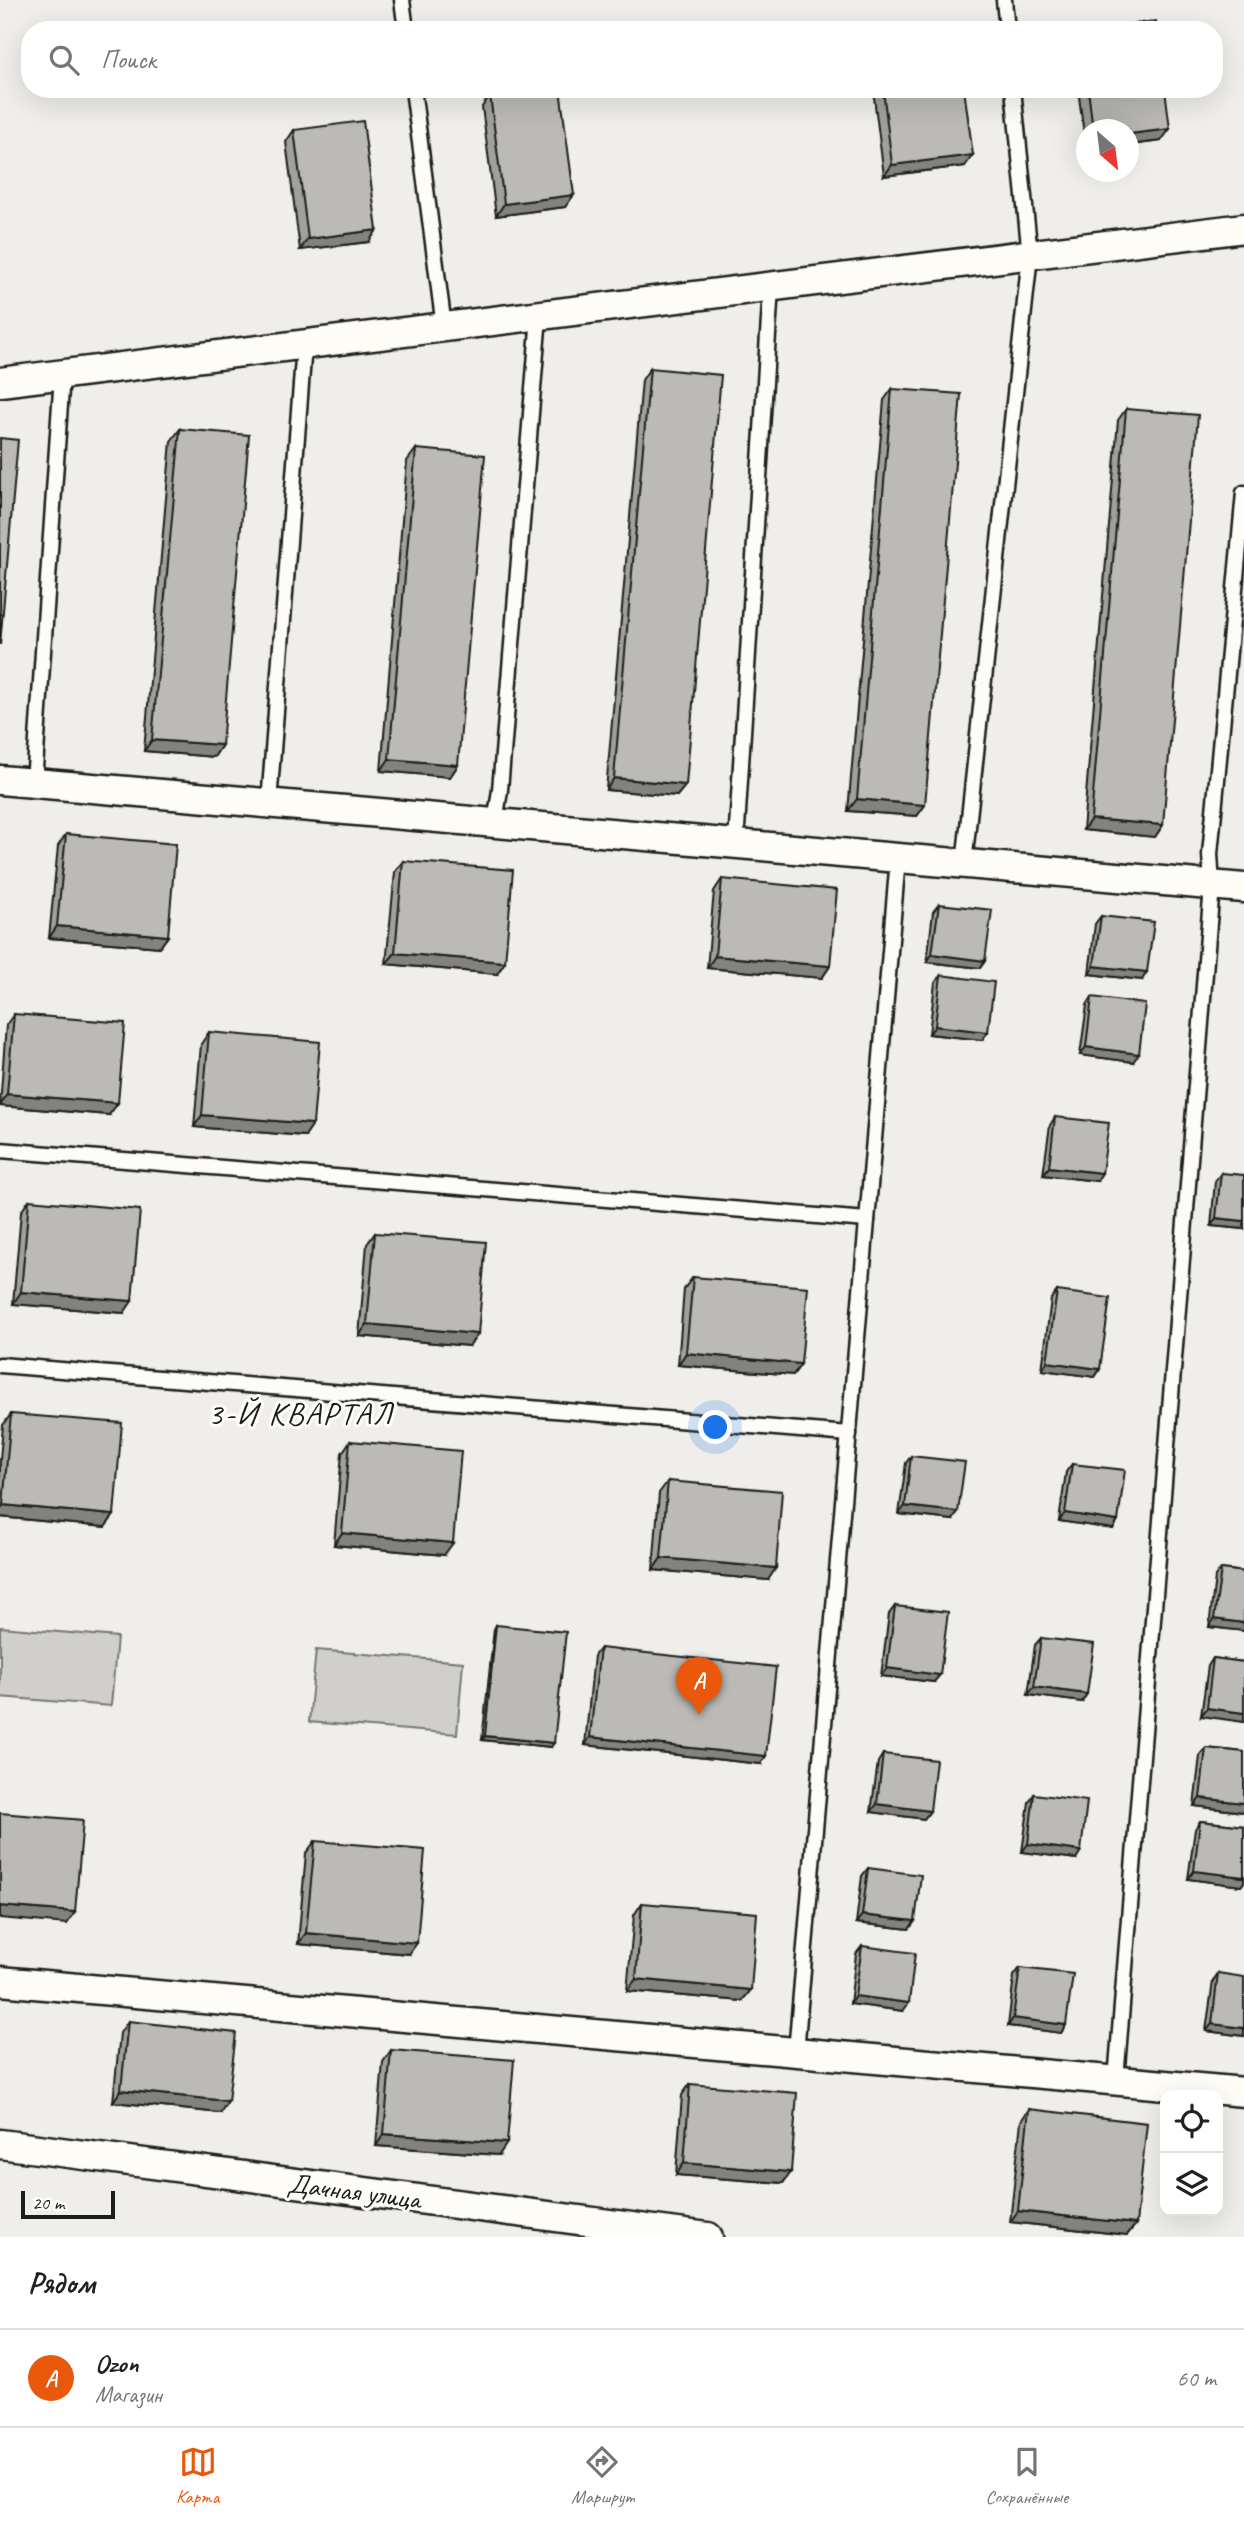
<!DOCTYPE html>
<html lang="ru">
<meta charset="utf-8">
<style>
:root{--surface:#fff;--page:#f2f2f2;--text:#202124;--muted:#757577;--line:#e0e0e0;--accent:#ea580c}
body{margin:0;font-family:Caveat,sans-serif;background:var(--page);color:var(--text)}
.controls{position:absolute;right:21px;bottom:21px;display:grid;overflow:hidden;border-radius:14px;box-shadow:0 7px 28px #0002}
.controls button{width:63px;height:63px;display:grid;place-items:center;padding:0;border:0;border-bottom:2px solid var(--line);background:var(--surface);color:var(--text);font:35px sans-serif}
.compass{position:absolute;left:1076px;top:119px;width:63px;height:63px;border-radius:50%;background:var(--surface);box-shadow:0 7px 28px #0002;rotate:152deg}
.scale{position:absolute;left:21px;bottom:18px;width:94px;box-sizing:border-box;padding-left:7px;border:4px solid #1c1c1c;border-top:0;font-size:19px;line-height:24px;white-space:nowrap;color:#1c1c1c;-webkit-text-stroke:5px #fdfcf7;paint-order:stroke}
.you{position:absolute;left:716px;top:1428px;width:24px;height:24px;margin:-18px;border:5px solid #fff;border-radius:50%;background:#1a73e8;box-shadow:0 0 0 10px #1a73e833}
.badge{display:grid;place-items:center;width:46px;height:46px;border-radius:50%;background:var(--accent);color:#fff;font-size:23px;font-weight:700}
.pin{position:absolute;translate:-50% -58px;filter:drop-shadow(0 2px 4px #0008)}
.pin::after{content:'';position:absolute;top:37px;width:24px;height:21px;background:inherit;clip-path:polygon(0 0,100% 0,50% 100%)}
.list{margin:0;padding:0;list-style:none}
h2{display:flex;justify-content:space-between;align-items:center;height:91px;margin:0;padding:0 28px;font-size:30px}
h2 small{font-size:23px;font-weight:400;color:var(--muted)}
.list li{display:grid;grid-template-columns:46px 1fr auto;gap:21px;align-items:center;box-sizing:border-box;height:98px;padding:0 28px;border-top:2px solid var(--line)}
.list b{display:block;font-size:26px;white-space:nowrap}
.list p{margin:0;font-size:23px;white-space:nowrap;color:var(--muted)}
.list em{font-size:23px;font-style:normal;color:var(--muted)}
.icon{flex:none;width:38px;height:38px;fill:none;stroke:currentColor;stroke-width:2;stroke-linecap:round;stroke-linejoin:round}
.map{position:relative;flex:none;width:1244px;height:2237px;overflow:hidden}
.search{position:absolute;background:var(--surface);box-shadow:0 7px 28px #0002;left:21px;right:21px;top:21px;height:77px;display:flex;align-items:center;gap:18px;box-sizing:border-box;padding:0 24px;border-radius:28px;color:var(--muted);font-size:26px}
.sheet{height:189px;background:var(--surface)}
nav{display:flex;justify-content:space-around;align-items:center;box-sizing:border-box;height:98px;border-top:2px solid var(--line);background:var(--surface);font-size:19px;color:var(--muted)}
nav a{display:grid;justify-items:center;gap:4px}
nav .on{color:var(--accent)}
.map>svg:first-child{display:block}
.green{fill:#d0cfcc;stroke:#767674;stroke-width:2}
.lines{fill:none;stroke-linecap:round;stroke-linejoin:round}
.service-casing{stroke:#1c1c1c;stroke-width:19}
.minor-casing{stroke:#1c1c1c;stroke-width:33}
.service{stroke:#fdfcf7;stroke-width:14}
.minor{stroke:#fdfcf7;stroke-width:28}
.wall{fill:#a1a09d;stroke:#1c1c1c;stroke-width:2}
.shaded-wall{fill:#83827f;stroke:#1c1c1c;stroke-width:2}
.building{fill:#bbbab6;stroke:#1c1c1c;stroke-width:2}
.labels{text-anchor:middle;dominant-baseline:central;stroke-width:6;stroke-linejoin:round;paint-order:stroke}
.street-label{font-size:28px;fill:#1c1c1c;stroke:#fdfcf7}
.quarter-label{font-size:32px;letter-spacing:2px;fill:#1c1c1c;stroke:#fdfcf7}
</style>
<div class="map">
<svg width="1244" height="2237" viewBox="0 0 1244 2237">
<rect width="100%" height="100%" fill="#f0eeea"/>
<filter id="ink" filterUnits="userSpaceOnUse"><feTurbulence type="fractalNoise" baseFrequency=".0143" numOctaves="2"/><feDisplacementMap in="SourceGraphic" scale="14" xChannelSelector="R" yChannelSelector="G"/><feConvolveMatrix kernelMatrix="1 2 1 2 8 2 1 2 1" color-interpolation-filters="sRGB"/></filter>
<g filter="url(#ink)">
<g class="green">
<polygon points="0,1627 117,1637 111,1706 0,1697"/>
<polygon points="316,1650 463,1662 457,1734 309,1722"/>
</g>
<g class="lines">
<defs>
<g id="service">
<polyline points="402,0 406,30"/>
<polyline points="1004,0 1007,30"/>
<polyline points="413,89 444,327"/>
<polyline points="34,783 62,375"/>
<polyline points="269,803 304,345"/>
<polyline points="495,823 500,790 539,316"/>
<polyline points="736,844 771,287"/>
<polyline points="964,864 1030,255 1013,89"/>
<polyline points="0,1150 867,1220"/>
<polyline points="0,1365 849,1434"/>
<polyline points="796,2052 898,858"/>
<polyline points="1116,2080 1212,886 1210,854 1244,493"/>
</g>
<g id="minor">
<polyline points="0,382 1244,228"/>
<polyline points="0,780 1244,888"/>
<polyline points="0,1981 1244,2092"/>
<polyline points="0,2144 708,2237"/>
</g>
</defs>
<use href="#service" class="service-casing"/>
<use href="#minor" class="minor-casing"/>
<use href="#service" class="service"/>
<use href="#minor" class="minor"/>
</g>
<g class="wall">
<polygon points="873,89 964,89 965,166 884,176"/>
<polygon points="1078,89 1165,89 1161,141 1129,145 1129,130 1087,130 1086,150"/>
<polygon points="490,95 565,207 496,216 482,107"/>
<polygon points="294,130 369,242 300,250 286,142"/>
<polygon points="650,368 677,796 606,790 642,380"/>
<polygon points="892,389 925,805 917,816 848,811 884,400"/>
<polygon points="1126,409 1163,825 1155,837 1083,830 1118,420"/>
<polygon points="180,429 222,745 214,757 144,751 171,441"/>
<polygon points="416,449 458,765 450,777 381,771 407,461"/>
<polygon points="66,834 168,936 160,947 49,938 58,846"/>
<polygon points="403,861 497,974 386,964 395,872"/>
<polygon points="722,879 830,966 822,978 707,968 714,891"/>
<polygon points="939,904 985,961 980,968 927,962 933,912"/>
<polygon points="1101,916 1142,980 1089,974 1095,924"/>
<polygon points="941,975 982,1040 929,1034 935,983"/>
<polygon points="1092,997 1133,1062 1080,1055 1087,1005"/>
<polygon points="14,1014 109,1115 0,1106 6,1025"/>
<polygon points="209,1032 305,1136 194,1127 201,1044"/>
<polygon points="1055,1117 1097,1181 1043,1175 1050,1125"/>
<polygon points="1221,1173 1244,1229 1211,1226 1215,1181"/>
<polygon points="29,1200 124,1313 13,1304 21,1212"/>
<polygon points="375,1233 469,1346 359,1336 367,1244"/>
<polygon points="693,1277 801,1364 793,1375 678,1365 684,1289"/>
<polygon points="1057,1291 1100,1369 1095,1377 1042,1370 1051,1299"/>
<polygon points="11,1414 114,1515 105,1527 0,1517 0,1459 3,1425"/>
<polygon points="350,1441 444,1555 334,1545 342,1453"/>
<polygon points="911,1456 953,1520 899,1514 906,1463"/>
<polygon points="1072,1464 1118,1521 1113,1529 1059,1521 1066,1472"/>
<polygon points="668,1481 768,1580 653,1570 659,1493"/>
<polygon points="1221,1569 1244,1572 1244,1631 1209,1627 1215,1577"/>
<polygon points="895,1606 934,1682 881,1676 889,1614"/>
<polygon points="496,1625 551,1747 482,1740 494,1629"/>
<polygon points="1041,1638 1082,1702 1028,1695 1035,1645"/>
<polygon points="600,1648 761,1764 585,1745 594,1656"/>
<polygon points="1213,1658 1244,1662 1201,1716 1208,1666"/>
<polygon points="1206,1748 1244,1752 1244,1812 1194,1806 1200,1756"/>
<polygon points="883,1754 930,1811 924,1819 871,1812 878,1762"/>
<polygon points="1034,1794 1076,1859 1022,1852 1029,1802"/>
<polygon points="1200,1821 1244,1826 1244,1882 1241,1886 1188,1879 1195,1829"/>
<polygon points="315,1841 409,1954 298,1944 306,1853"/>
<polygon points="868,1868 915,1921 909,1929 856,1923 862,1876"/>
<polygon points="642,1903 742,2001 627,1991 634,1915"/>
<polygon points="862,1946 903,2011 850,2004 856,1954"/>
<polygon points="1020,1968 1066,2025 1061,2033 1008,2026 1014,1976"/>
<polygon points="1218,1973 1244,2036 1206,2031 1213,1981"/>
<polygon points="128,2021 220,2113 113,2102 120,2033"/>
<polygon points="391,2050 499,2155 376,2146 383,2062"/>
<polygon points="690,2084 791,2172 783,2183 676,2175 682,2095"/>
<polygon points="1029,2109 1136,2224 1127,2235 1010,2222 1021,2121"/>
</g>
<g class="shaded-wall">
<polygon points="1170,129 1161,141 1129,145 1129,134"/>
<polygon points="973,155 965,166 884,176 892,165"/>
<polygon points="574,195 565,207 496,216 504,204"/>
<polygon points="377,230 369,242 300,250 308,239"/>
<polygon points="152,740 222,745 214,757 144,751"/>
<polygon points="389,759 458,765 450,777 381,771"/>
<polygon points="614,778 686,785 677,796 606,790"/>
<polygon points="857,799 925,805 917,816 848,811"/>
<polygon points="1091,819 1163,825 1155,837 1083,830"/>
<polygon points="57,926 168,936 160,947 49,938"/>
<polygon points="395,953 505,962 497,974 386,964"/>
<polygon points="932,954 985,961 980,968 927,962"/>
<polygon points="715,956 830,966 822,978 707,968"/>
<polygon points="1094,966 1147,972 1142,980 1089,974"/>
<polygon points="935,1026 988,1032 982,1040 929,1034"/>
<polygon points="1086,1047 1139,1054 1133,1062 1080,1055"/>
<polygon points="7,1094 118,1103 109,1115 0,1106"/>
<polygon points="202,1115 313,1124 305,1136 194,1127"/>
<polygon points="1049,1167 1102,1173 1097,1181 1043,1175"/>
<polygon points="1216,1218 1244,1221 1244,1229 1211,1226"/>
<polygon points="21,1292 132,1301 124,1313 13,1304"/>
<polygon points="367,1324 478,1334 469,1346 359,1336"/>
<polygon points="686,1353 801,1364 793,1375 678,1365"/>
<polygon points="1047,1362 1100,1369 1095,1377 1042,1370"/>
<polygon points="3,1505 114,1515 105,1527 0,1517 0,1510"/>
<polygon points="905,1506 958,1512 953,1520 899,1514"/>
<polygon points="1065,1513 1118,1521 1113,1529 1059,1521"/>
<polygon points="342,1533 453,1543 444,1555 334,1545"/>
<polygon points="661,1558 776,1568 768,1580 653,1570"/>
<polygon points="1214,1619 1244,1623 1244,1631 1209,1627"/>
<polygon points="887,1668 940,1675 934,1682 881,1676"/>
<polygon points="1034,1687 1087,1694 1082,1702 1028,1695"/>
<polygon points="1207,1708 1244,1713 1244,1722 1201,1716"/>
<polygon points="485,1736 554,1743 551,1747 482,1740"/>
<polygon points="590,1737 766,1756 761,1764 585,1745"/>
<polygon points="1200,1798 1244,1803 1244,1812 1194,1806"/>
<polygon points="877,1804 930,1811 924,1819 871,1812"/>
<polygon points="1028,1844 1081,1851 1076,1859 1022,1852"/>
<polygon points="1194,1871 1244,1877 1244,1882 1241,1886 1188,1879"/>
<polygon points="0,1906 75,1912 67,1924 0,1918"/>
<polygon points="862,1915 915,1921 909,1929 856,1923"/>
<polygon points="306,1933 417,1943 409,1954 298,1944"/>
<polygon points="636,1979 751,1990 742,2001 627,1991"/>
<polygon points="855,1996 909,2003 903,2011 850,2004"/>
<polygon points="1013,2018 1066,2025 1061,2033 1008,2026"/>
<polygon points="1212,2024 1244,2028 1244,2036 1206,2031"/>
<polygon points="121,2090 228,2101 220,2113 113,2102"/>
<polygon points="384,2134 507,2143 499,2155 376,2146"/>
<polygon points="684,2163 791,2172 783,2183 676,2175"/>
<polygon points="1018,2211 1136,2224 1127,2235 1010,2222"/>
</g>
<g class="building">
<polygon points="1156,21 1157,30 1082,30"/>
<polygon points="540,89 560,89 574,195 504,204 490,95"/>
<polygon points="883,89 964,89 973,155 892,165"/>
<polygon points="1088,89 1165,89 1170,129 1129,134 1129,130 1093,130"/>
<polygon points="363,121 377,230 308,239 294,130"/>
<polygon points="650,368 721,375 686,785 614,778"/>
<polygon points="892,389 961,394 925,805 857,799"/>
<polygon points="1126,409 1198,415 1163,825 1091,819"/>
<polygon points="180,429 249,435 222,745 152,740"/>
<polygon points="0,438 18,440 0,645"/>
<polygon points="416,449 485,455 458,765 389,759"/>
<polygon points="66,834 176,844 168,936 57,926"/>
<polygon points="403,861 513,870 505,962 395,953"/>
<polygon points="722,879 837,890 830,966 715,956"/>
<polygon points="939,904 992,910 985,961 932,954"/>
<polygon points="1101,916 1154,922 1147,972 1094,966"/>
<polygon points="941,975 994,982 988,1032 935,1026"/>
<polygon points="1092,997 1145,1004 1139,1054 1086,1047"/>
<polygon points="14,1014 125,1023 118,1103 7,1094"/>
<polygon points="209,1032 320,1042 313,1124 202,1115"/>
<polygon points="1055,1117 1109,1123 1102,1173 1049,1167"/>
<polygon points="1221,1173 1244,1175 1244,1221 1216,1218"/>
<polygon points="29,1200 140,1210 132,1301 21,1292"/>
<polygon points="375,1233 486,1242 478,1334 367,1324"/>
<polygon points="693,1277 808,1287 801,1364 686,1353"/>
<polygon points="1057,1291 1110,1298 1100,1369 1047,1362"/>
<polygon points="11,1414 122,1423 114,1515 3,1505"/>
<polygon points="350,1441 461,1451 453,1543 342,1533"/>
<polygon points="911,1456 965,1462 958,1512 905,1506"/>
<polygon points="1072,1464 1125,1470 1118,1521 1065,1513"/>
<polygon points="668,1481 782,1491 776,1568 661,1558"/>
<polygon points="1221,1569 1244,1572 1244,1623 1214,1619"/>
<polygon points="895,1606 948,1612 940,1675 887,1668"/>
<polygon points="496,1625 566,1632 554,1743 485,1736"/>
<polygon points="1041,1638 1094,1644 1087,1694 1034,1687"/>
<polygon points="600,1648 776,1667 766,1756 590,1737"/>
<polygon points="1213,1658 1244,1662 1244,1713 1207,1708"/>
<polygon points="1206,1748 1244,1752 1244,1803 1200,1798"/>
<polygon points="883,1754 936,1760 930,1811 877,1804"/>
<polygon points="1034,1794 1087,1801 1081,1851 1028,1844"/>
<polygon points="0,1813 83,1820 75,1912 0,1906"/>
<polygon points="1200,1821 1244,1826 1244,1877 1194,1871"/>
<polygon points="315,1841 425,1850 417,1943 306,1933"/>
<polygon points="868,1868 921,1875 915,1921 862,1915"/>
<polygon points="642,1903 757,1913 751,1990 636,1979"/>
<polygon points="862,1946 915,1953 909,2003 855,1996"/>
<polygon points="1020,1968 1073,1974 1066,2025 1013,2018"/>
<polygon points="1218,1973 1244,1977 1244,2028 1212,2024"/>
<polygon points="128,2021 236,2033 228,2101 121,2090"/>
<polygon points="391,2050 514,2060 507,2143 384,2134"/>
<polygon points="690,2084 797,2093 791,2172 684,2163"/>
<polygon points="1029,2109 1147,2123 1136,2224 1018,2211"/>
</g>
</g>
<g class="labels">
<g class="street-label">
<text transform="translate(354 2191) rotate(7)">Дачная улица</text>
</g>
<g class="quarter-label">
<text x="301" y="1413">3-Й КВАРТАЛ</text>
</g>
</g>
</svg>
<div class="controls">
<button><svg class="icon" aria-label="locate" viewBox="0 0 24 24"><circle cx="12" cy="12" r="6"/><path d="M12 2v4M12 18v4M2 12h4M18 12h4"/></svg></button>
<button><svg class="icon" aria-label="layers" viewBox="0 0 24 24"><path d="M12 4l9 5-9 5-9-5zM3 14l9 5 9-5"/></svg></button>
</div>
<svg class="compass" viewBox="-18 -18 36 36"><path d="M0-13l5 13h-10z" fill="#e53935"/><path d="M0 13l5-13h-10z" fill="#757577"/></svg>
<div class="scale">20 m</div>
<div class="you"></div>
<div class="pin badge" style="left:699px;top:1715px">A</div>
<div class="search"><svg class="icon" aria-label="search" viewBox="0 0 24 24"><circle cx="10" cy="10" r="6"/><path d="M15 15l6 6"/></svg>Поиск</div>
</div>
<section class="sheet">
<h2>Рядом<small></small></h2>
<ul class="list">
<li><span class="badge">A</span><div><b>Ozon</b><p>Магазин</p></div><em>60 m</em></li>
</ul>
</section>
<nav>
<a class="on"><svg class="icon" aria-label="map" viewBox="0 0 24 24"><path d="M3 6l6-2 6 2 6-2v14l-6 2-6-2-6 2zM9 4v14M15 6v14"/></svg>Карта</a>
<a><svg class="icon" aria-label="directions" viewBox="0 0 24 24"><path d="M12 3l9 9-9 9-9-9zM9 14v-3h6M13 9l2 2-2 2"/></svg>Маршрут</a>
<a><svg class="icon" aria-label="saved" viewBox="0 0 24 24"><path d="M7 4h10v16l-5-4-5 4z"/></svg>Сохранённые</a>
</nav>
